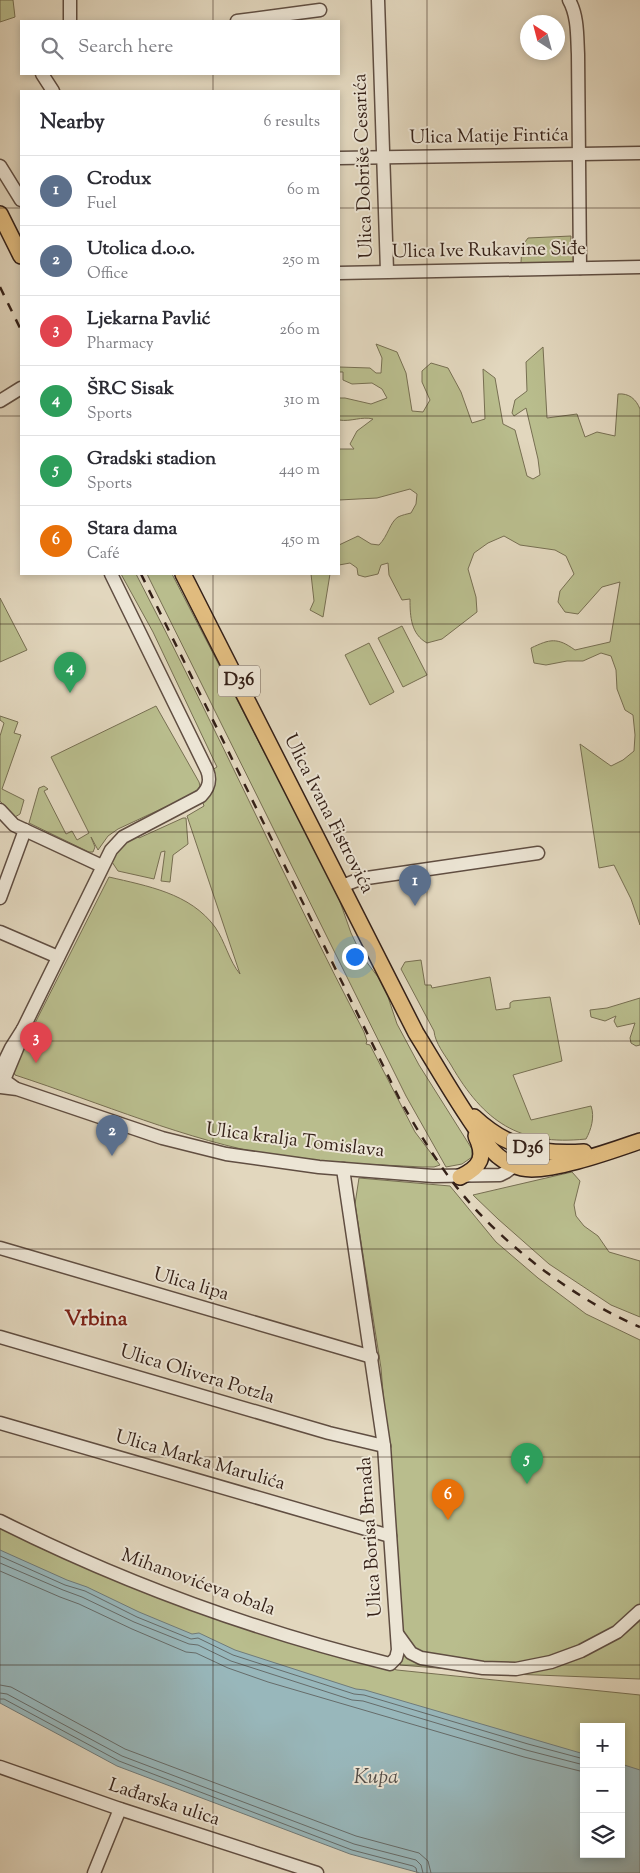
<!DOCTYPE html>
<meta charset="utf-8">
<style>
:root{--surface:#fff;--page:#f2f2f3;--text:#2b2b33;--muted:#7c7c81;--line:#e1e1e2;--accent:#8f2418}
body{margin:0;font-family:"Sorts Mill Goudy",serif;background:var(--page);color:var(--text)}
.controls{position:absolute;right:15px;bottom:15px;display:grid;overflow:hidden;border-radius:0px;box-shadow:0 2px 8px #0003}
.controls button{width:45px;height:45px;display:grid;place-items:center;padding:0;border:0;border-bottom:1px solid var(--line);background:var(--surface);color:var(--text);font:25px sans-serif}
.compass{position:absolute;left:520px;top:15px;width:45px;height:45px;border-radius:50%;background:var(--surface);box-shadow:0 2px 8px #0003;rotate:324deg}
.you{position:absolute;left:354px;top:956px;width:18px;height:18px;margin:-12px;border:4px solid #fff;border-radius:50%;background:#1a73e8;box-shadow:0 0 0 8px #1a73e833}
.badge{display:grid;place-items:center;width:32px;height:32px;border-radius:50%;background:var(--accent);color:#fff;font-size:16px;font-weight:700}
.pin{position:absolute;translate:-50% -41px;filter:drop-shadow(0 1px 2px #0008)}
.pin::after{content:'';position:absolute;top:26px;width:18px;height:15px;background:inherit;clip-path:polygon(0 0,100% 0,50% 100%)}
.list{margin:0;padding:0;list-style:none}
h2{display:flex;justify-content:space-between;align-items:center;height:65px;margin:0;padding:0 20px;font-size:21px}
h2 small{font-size:16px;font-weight:400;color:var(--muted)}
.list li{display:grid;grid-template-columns:32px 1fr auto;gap:15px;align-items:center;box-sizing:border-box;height:70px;padding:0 20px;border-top:1px solid var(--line)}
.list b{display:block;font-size:19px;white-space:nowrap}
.list p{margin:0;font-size:16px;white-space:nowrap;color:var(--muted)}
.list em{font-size:16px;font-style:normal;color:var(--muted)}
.icon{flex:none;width:28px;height:28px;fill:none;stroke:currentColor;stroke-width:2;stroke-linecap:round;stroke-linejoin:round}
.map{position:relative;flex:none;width:640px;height:1873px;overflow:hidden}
.search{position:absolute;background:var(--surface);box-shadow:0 2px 8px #0003;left:20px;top:20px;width:320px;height:55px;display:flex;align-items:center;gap:12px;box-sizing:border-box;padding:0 18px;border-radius:0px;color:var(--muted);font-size:19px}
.panel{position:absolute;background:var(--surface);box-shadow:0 2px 8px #0003;left:20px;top:90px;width:320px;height:485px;border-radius:0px}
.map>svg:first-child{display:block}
.green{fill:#b9bd8d;stroke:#776f52}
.water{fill:#98b7bb;stroke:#707b7a}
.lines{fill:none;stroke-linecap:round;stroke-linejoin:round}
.shore{stroke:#666c6a;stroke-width:1}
.minor-casing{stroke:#604e42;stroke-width:15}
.major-casing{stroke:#352118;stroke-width:18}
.minor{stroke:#ece5d5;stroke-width:12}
.major{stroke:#e1bc7f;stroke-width:15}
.rail{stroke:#352118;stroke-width:2.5;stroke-dasharray:9 9;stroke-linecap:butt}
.grid{fill:none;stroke:#352118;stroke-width:1;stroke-opacity:0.55}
.labels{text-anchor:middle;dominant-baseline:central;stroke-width:4;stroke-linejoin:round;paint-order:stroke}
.shield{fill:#ece5d5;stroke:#6c5c51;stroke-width:1}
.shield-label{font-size:18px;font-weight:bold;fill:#352118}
.street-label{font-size:19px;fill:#352118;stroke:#ece5d5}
.water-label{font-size:20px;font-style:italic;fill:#534e49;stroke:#ece5d5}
.quarter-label{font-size:21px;font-weight:bold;fill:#7a1f14;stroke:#ece5d5}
</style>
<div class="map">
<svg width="640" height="1873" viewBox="0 0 640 1873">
<rect width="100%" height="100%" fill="#e2d7be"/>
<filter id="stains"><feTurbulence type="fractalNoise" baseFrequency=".004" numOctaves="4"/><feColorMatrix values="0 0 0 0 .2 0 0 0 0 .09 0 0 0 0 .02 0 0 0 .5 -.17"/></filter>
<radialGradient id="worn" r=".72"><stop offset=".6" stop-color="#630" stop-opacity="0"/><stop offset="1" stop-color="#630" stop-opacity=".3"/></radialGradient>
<g class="green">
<polygon points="0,0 13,0 15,17 0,22"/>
<polygon points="571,236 570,255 576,256 575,263 524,265 521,262 522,246 528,238"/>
<path d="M376,344L397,352L406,373L412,411L423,412L430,400L422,382V371L431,363L448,368L461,392L472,423L485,419L483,369L495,378L503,424L515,430L527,476L533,479L540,475L538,459L526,408L514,416L512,413L515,400L527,391L526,362L543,347L547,418L577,414L585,437L597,432L615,436L618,394C629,393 636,399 640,409V925L631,899L614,865L599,868L580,744L611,766L623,760L634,751L635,735L633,715L625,710L617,689L616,670L611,656L601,653L583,661H567L546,665L534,663L531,648C550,639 557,637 575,650L610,642L620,582L602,587L578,614L565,612L558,602L560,591L574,574L566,556L555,550L520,545L504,536L488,543L474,553L468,569L476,597L477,612L442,639L427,643C411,634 410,617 410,599L402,600L389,575L388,563L381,565L378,574L365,577L358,575L357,568L350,563L339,565V545L358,536L371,544L379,545C388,536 390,522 398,517C402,515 407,514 411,513L416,504L417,494L410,489L377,498L339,500V449H354L350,444L357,431L373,419C362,416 351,422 339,420V398H345L371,404L387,398L382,389L372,383L352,384L343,380V372H339V367L370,368L376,373H381L382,358Z"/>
<path d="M121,574H136C215,725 285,881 364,1032L367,1041L366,1044L370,1045L415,1132L440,1165L434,1167H422C373,1164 323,1164 275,1156C185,1140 101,1103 15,1075L14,1072L31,1031L109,877C147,886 190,893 215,927C225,941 229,961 240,974L187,816L204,806L202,800L212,770L217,767L153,632Z"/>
<polygon points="147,574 172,574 265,754 283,784 339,899 351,933 362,956 378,977 388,997 397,1024 419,1065 472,1149 472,1157 462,1164 446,1167 406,1096"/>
<polygon points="311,574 330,574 323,617 310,610 314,601"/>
<polygon points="0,598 27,650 0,662"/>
<polygon points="402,626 427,675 403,687 378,638"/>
<polygon points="369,643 394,692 370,705 345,655"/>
<polygon points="156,706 199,782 200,786 198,789 191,795 118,829 108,836 98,850 91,837 95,847 93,852 89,852 29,823 39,788 44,786 48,789 44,791 66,834 72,831 77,840 89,833 51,757"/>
<polygon points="0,716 18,722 14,733 21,735 2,789 24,800 20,814 15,817 0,801 0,736 4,723 0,720"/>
<polygon points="183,818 186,818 188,844 173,855 170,882 161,881 165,851 161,852 154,879 118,871 112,862 116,850 136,835 139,838"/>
<path d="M421,960L425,985H431L432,988L490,977L496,1010L510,1008V1003L513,1001L550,997L562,1061L513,1075L531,1120L591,1106C595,1117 591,1130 586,1139C519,1146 484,1122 451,1065C445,1055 435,1043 434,1031L401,969L405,962Z"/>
<polygon points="640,998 640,1045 636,1046 631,1043 630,1038 635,1023 617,1027 614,1021 616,1016 605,1021 591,1017 590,1010 607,1008"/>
<polygon points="572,1172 580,1181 574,1205 576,1216 584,1226 598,1236 609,1252 640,1261 640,1317 611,1305 549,1264 498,1219 473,1195"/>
<polygon points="359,1178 450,1186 496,1242 538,1278 586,1314 640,1340 640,1679 511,1674 400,1665 403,1632 381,1368 355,1204"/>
<polygon points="0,1527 45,1550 136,1588 323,1650 397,1670 640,1695 640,1782 621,1803 621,1727 584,1727 584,1804 0,1622"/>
</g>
<polygon class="water" points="0,1550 67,1580 87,1587 139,1612 192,1634 199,1633 235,1650 356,1689 365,1690 584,1754 584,1854 621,1854 621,1764 640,1770 640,1873 420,1873 350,1854 117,1766 0,1703"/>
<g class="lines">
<g class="shore">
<polyline points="0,1556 65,1585 85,1591 137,1617 191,1639 198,1638 233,1655 354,1694 364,1695 528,1744 584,1759"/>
<polyline points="0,1563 63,1590 82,1597 134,1622 189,1644 198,1645 231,1661 352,1700 363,1701 526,1750 584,1765"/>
<polyline points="0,1571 60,1597 79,1604 132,1629 186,1652 196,1653 228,1668 268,1682 524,1757 584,1772"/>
<polyline points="0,1685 11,1687 125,1749 356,1836 419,1853 428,1861 431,1873"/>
<polyline points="0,1693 7,1694 122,1756 354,1844 416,1860 421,1865 423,1873"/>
<polyline points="0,1699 4,1699 119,1761 352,1850 413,1866 416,1868 417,1873"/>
</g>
<defs>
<g id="minor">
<polyline points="70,0 70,21"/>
<polyline points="378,0 387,271"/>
<path d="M569,0C578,16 577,36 578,54L580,268"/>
<polyline points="237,21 320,10"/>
<polyline points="42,74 53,91"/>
<polyline points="339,158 640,153"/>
<polyline points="0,166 21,200"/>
<polyline points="339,273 640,267"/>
<polyline points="0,401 21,388"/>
<polyline points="0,810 14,825 102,866"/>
<polyline points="342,886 360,879 538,853"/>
<polyline points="0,898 25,830"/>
<polyline points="0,932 58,957"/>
<path d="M23,1029L111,850L123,837L201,796C209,788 211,780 207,770L111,574"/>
<polyline points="0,1071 11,1048 23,1029 21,1039 4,1080 15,1088"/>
<polyline points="1,1087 17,1089 162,1138 226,1154 319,1167 433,1176 500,1175 506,1172 514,1166"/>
<polyline points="0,1248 372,1357"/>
<polyline points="0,1337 329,1433 384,1446"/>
<polyline points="0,1423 390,1536"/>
<path d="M0,1521C124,1583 256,1631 390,1664L396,1658L398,1650L384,1446L343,1169"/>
<polyline points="398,1635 411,1653 421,1658 483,1668 516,1669 551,1662 581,1651 617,1632 640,1611"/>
<polyline points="0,1767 120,1809 317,1873"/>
<polyline points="94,1873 120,1809"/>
</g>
<g id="major">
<polyline points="0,214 21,256"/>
<path d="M183,574L416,1033C434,1062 451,1092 470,1120C479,1133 487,1147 498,1156C505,1162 514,1166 522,1168C548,1174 614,1150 640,1141"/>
<path d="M474,1117C507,1148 539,1155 584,1152"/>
<path d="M460,1177C481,1167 486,1157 476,1136"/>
</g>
</defs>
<use href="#minor" class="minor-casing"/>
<use href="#major" class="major-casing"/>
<use href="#minor" class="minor"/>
<use href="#major" class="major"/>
<g class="rail">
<polyline points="0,287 21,330"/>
<path d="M141,574L400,1100C419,1133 439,1166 463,1195C506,1247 578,1301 640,1327"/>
</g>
</g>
<path class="grid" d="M213,0V21M427,0V1873M213,74V91M0,208H21M339,208H640M0,416H21M339,416H640M213,574V1873M0,624H640M0,832H640M0,1041H640M0,1249H640M0,1457H640M0,1665H640"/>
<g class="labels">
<g class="shield">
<rect x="218" y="665.5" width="42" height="31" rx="4"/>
<rect x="507" y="1133.5" width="42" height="31" rx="4"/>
</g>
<g class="shield-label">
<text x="239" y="681">D36</text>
<text x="528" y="1149">D36</text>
</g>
<g class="street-label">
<text transform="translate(489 137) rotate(-1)">Ulica Matije Fintića</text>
<text transform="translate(364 166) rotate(-92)">Ulica Dobriše Cesarića</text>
<text transform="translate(489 251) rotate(-1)">Ulica Ive Rukavine Siđe</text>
<text transform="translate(328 814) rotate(63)">Ulica Ivana Fistrovića</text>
<text transform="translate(295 1141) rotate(7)">Ulica kralja Tomislava</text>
<text transform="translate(191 1285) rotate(16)">Ulica lipa</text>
<text transform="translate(197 1375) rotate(17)">Ulica Olivera Potzla</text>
<text transform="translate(200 1461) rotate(16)">Ulica Marka Marulića</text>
<text transform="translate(371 1537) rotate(-94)">Ulica Borisa Brnada</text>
<text transform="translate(198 1583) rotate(20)">Mihanovićeva obala</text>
<text transform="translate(164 1803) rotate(18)">Lađarska ulica</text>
</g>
<g class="water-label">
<text x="376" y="1778">Kupa</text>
</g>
<g class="quarter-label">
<text x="96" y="1320">Vrbina</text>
</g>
</g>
<rect width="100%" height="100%" filter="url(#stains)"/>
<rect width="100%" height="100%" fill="url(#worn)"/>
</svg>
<div class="controls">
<button>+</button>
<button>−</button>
<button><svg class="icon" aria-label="layers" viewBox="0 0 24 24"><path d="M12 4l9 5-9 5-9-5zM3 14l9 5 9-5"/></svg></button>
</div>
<svg class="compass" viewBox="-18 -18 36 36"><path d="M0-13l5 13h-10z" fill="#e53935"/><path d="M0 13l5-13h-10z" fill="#7c7c81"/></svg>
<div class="you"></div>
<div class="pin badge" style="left:415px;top:906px;background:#5c6f8a">1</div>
<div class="pin badge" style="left:112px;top:1156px;background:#5c6f8a">2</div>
<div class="pin badge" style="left:36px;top:1063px;background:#e0444e">3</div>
<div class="pin badge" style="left:70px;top:693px;background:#2e9e5b">4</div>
<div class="pin badge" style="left:527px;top:1484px;background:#2e9e5b">5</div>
<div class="pin badge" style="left:448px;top:1520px;background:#e8710a">6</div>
<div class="search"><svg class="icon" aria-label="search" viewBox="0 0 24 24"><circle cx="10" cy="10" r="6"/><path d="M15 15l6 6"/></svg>Search here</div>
<section class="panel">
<h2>Nearby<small>6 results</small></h2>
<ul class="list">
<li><span class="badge" style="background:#5c6f8a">1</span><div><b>Crodux</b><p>Fuel</p></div><em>60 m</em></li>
<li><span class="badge" style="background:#5c6f8a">2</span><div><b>Utolica d.o.o.</b><p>Office</p></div><em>250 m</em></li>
<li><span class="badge" style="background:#e0444e">3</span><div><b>Ljekarna Pavlić</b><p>Pharmacy</p></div><em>260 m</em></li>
<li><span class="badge" style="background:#2e9e5b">4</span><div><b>ŠRC Sisak</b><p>Sports</p></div><em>310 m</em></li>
<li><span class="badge" style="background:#2e9e5b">5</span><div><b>Gradski stadion</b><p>Sports</p></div><em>440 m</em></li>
<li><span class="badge" style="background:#e8710a">6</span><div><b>Stara dama</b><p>Café</p></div><em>450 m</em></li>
</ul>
</section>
</div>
